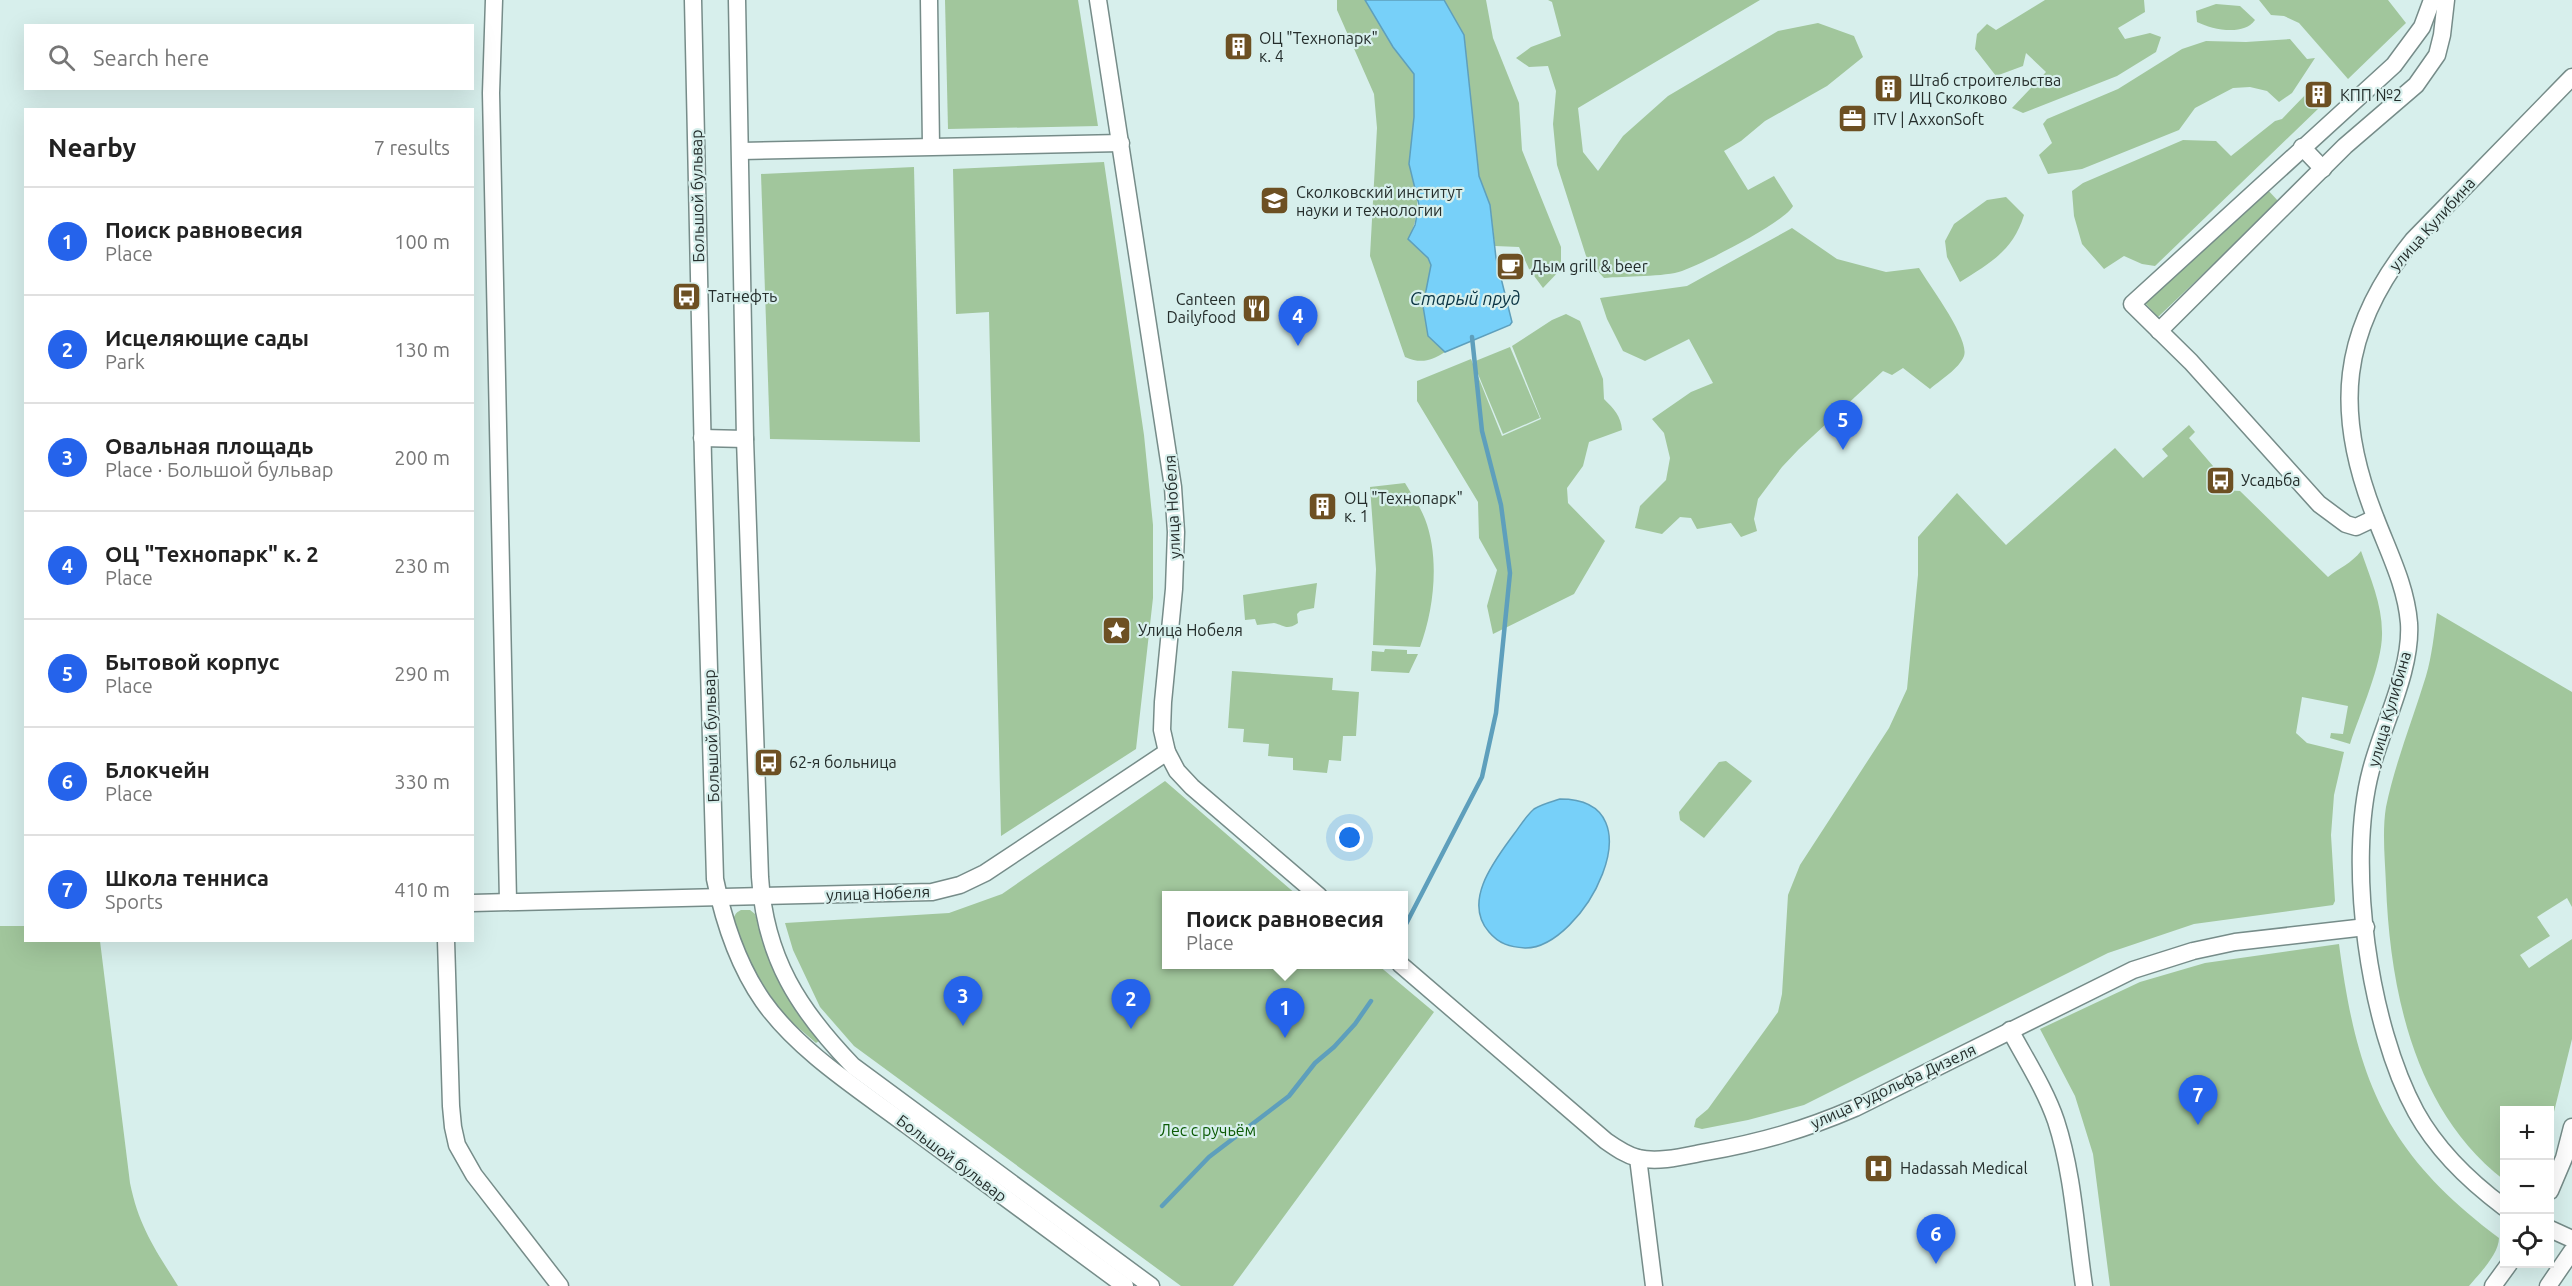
<!DOCTYPE html>
<meta charset="utf-8">
<style>
:root{--surface:#fff;--page:#f6f6f6;--text:#222;--muted:#767676;--line:#e0e0e0;--accent:#2563eb}
body{margin:0;font-family:Ubuntu,sans-serif;background:var(--page);color:var(--text)}
.controls{position:absolute;right:18px;bottom:18px;display:grid;overflow:hidden;border-radius:0px;box-shadow:0 6px 24px #0002}
.controls button{width:54px;height:54px;display:grid;place-items:center;padding:0;border:0;border-bottom:2px solid var(--line);background:var(--surface);color:var(--text);font:30px sans-serif}
.you{position:absolute;left:1350px;top:838px;width:21px;height:21px;margin:-15px;border:4px solid #fff;border-radius:50%;background:#1a73e8;box-shadow:0 0 0 9px #1a73e833}
.badge{display:grid;place-items:center;width:39px;height:39px;border-radius:50%;background:var(--accent);color:#fff;font-size:20px;font-weight:700}
.pin{position:absolute;translate:-50% -50px;filter:drop-shadow(0 2px 3px #0008)}
.pin::after{content:'';position:absolute;top:32px;width:21px;height:18px;background:inherit;clip-path:polygon(0 0,100% 0,50% 100%)}
.popup{position:absolute;left:1162px;top:891px;width:246px;height:78px;box-sizing:border-box;display:grid;place-content:center;border-radius:0px;background:var(--surface);filter:drop-shadow(0 2px 4px #0005);font-size:20px;white-space:nowrap;color:var(--muted)}
.popup b{font-size:22px;color:var(--text)}
.popup::after{content:'';position:absolute;left:50%;top:100%;margin-left:-12px;border:12px solid transparent;border-top-color:var(--surface)}
.list{margin:0;padding:0;list-style:none}
h2{display:flex;justify-content:space-between;align-items:center;height:78px;margin:0;padding:0 24px;font-size:26px}
h2 small{font-size:20px;font-weight:400;color:var(--muted)}
.list li{display:grid;grid-template-columns:39px 1fr auto;gap:18px;align-items:center;box-sizing:border-box;height:108px;padding:0 24px;border-top:2px solid var(--line)}
.list b{display:block;font-size:22px;white-space:nowrap}
.list p{margin:0;font-size:20px;white-space:nowrap;color:var(--muted)}
.list em{font-size:20px;font-style:normal;color:var(--muted)}
.icon{flex:none;width:33px;height:33px;fill:none;stroke:currentColor;stroke-width:2;stroke-linecap:round;stroke-linejoin:round}
.map{position:relative;flex:none;width:2572px;height:1286px;overflow:hidden}
.search{position:absolute;background:var(--surface);box-shadow:0 6px 24px #0002;left:24px;top:24px;width:450px;height:66px;display:flex;align-items:center;gap:15px;box-sizing:border-box;padding:0 21px;border-radius:0px;color:var(--muted);font-size:22px}
.panel{position:absolute;background:var(--surface);box-shadow:0 6px 24px #0002;left:24px;top:108px;width:450px;height:834px;border-radius:0px}
.map>svg:first-child{display:block}
.green{fill:#a1c69c}
.water{fill:#77d0f9;stroke:#5e9fbc;stroke-width:1.5}
.lines{fill:none;stroke-linecap:round;stroke-linejoin:round}
.stream{stroke:#5e9fbc;stroke-width:4.5}
.street-casing{stroke:#768c89;stroke-width:19}
.street{stroke:#fff;stroke-width:16}
.labels{text-anchor:middle;dominant-baseline:central;stroke-width:4.5;stroke-linejoin:round;paint-order:stroke}
.poi-label{font-size:16px;fill:#252e2c;stroke:#d7efec;text-anchor:start}
.street-label{font-size:16px;fill:#252e2c;stroke:#d7efec}
.park-label{font-size:16px;fill:#0c5a05;stroke:#d7efec}
.water-label{font-size:18px;font-style:italic;fill:#093343;stroke:#d7efec}
</style>
<div class="map">
<svg width="2572" height="1286" viewBox="0 0 2572 1286">
<rect width="100%" height="100%" fill="#d7efec"/>
<g class="green">
<polygon points="945,0 1078,0 1098,126 948,129"/>
<path d="M1337,0H1365L1393,47L1415,74L1416,190C1419,209 1416,222 1409,239L1428,258L1431,265L1423,306L1428,336L1445,352C1431,361 1421,364 1405,357L1370,256L1377,128L1374,94L1337,10Z"/>
<polygon points="1444,0 1486,0 1493,38 1519,103 1522,150 1561,247 1561,269 1543,288 1529,269 1519,247 1495,246 1490,205 1479,176 1464,35"/>
<path d="M1548,0H1760L1578,108L1583,152L1598,171L1623,136L1668,96L1778,31L1818,23L1854,36L1863,57L1827,86L1765,121L1741,141L1724,151L1748,190L1774,176L1793,206C1784,223 1704,263 1682,271C1666,277 1623,276 1604,278L1587,259L1557,165L1553,124L1556,91L1548,66L1529,67L1516,58L1531,47L1561,36L1552,2Z"/>
<polygon points="2045,0 2144,0 2145,12 2118,28 2125,39 2150,33 2161,37 2156,52 2117,76 2023,113 2012,108 2046,72 2026,53 2023,66 1996,76 1975,49 1977,34 1987,24 1996,30"/>
<polygon points="2259,0 2388,0 2406,23 2348,79 2299,23 2284,16 2271,15"/>
<path d="M2216,4L2240,6L2255,20C2244,36 2213,30 2197,22L2196,11Z"/>
<polygon points="2290,39 2307,59 2315,58 2292,93 2279,102 2267,91 2250,87 2233,88 2195,108 2179,130 2082,169 2048,174 2039,155 2052,143 2043,124 2047,119 2118,89 2182,49 2206,41 2246,42"/>
<polygon points="2309,91 2320,107 2155,266 2142,264 2124,256 2104,269 2082,244 2074,216 2072,191 2083,183 2183,140 2216,141 2231,156 2275,121 2282,119"/>
<polygon points="1104,162 1144,435 1153,525 1153,598 1136,749 1001,836 989,312 956,314 953,169"/>
<polygon points="914,167 920,442 770,439 761,174"/>
<polygon points="2266,188 2279,202 2158,317 2145,303"/>
<path d="M2006,197L2024,215C2013,251 1990,263 1960,282L1947,257L1945,241L1954,224L1987,200Z"/>
<path d="M1792,228L1837,259L1886,272L1919,268C1929,285 1970,339 1964,356C1959,369 1940,380 1930,389L1903,368L1892,375L1883,371L1799,449L1782,467L1758,499L1754,519L1757,531L1741,537L1731,523L1697,529L1691,518L1680,517L1662,534L1635,528L1640,506L1666,480L1670,458L1664,433L1652,419L1691,392L1713,383L1689,339L1645,361L1623,351L1607,319L1600,298L1687,286Z"/>
<path d="M1566,314L1580,321L1603,379L1604,399C1614,409 1621,416 1622,430L1589,442L1583,466L1567,488L1568,503L1605,541L1574,594L1493,634L1487,606L1497,570L1479,538L1478,502L1417,401V381L1471,359L1502,436L1541,419L1512,346L1552,320Z"/>
<polygon points="1510,347 1540,418 1503,434 1473,362"/>
<path d="M2189,425L2195,432L2189,438L2213,466V478L2223,490L2240,491L2328,577C2339,568 2352,563 2361,551C2370,577 2382,604 2382,632C2383,663 2360,713 2350,744L2330,738L2331,733L2343,734L2348,706L2302,697L2296,733L2307,743L2344,752L2334,795L2331,835L2335,901L2333,905L2194,924L2108,953L1804,1105L1748,1120L1702,1129L1694,1127L1696,1119L1708,1109L1778,1012L1782,994L1788,895L1800,865L1889,728L1907,689L1918,575V537L1957,493L2006,545L2115,448L2143,478L2168,456L2162,449Z"/>
<path d="M1405,483C1412,495 1420,506 1425,519C1440,558 1434,609 1420,647L1373,645L1376,569L1370,487Z"/>
<path d="M1317,583L1314,608L1300,611L1297,614L1298,623C1286,631 1284,625 1274,623L1257,625L1255,619L1245,620L1243,595Z"/>
<path d="M2437,613L2572,692V907L2567,898L2537,917L2550,936L2520,955L2529,968L2572,939V1039L2550,1128V1110H2504V1180C2415,1111 2390,992 2386,885C2385,859 2382,832 2386,807C2395,763 2413,719 2426,676C2432,656 2434,634 2437,613Z"/>
<polygon points="1385,649 1407,650 1407,654 1418,654 1409,673 1371,671 1372,651 1384,652"/>
<polygon points="1232,671 1333,678 1332,690 1359,692 1356,736 1343,736 1341,761 1329,760 1327,773 1293,770 1293,758 1268,756 1269,744 1243,742 1244,729 1228,728"/>
<polygon points="1726,761 1752,781 1704,838 1680,820 1679,812 1719,762"/>
<polygon points="1165,781 1297,895 1166,896 1166,964 1378,965 1434,1012 1233,1286 1181,1286 854,1046 820,1007 793,950 785,923 949,913 1002,894"/>
<path d="M741,910H750L755,914L769,959L782,988L797,1013L819,1041L816,1043C806,1034 794,1025 785,1015C772,1001 728,934 734,917C736,913 737,912 741,910Z"/>
<path d="M0,926H25L26,940L100,941L130,1183C139,1227 155,1249 178,1286H0Z"/>
<path d="M2339,944C2357,1082 2386,1153 2499,1238C2499,1254 2479,1274 2469,1286H2110L2093,1154L2075,1096L2040,1029L2140,982L2205,963Z"/>
</g>
<g class="water">
<polygon points="1365,0 1444,0 1464,35 1479,176 1490,205 1496,258 1512,322 1510,325 1445,352 1428,336 1423,306 1431,265 1428,258 1408,239 1415,225 1419,205 1409,164 1414,117 1414,74 1393,47"/>
<path d="M1560,799C1662,799 1583,949 1525,948C1510,947 1499,944 1489,932C1462,901 1495,860 1514,834C1520,826 1526,816 1534,809C1542,804 1551,802 1560,799Z"/>
</g>
<g class="lines">
<g class="stream">
<polyline points="1405,926 1482,777 1496,713 1510,573 1501,505 1482,431 1472,337"/>
<polyline points="1162,1206 1209,1157 1289,1096 1315,1063 1334,1047 1355,1024 1371,1001"/>
</g>
<defs>
<g id="street">
<polyline points="494,0 491,93 508,901"/>
<path d="M693,0L703,460L715,879C724,923 738,965 763,1001C798,1051 860,1090 908,1126C980,1179 1052,1233 1125,1286"/>
<path d="M737,0L745,439L760,877C765,958 799,1010 853,1066L1151,1286"/>
<polyline points="929,0 931,146"/>
<polyline points="1098,0 1173,487 1176,532 1174,589 1163,702 1162,730 1167,752 1177,771 1192,787 1319,896"/>
<polyline points="2302,147 2323,169"/>
<polyline points="741,151 1121,143"/>
<polyline points="2159,331 2345,146 2416,85 2437,55 2442,35 2446,0"/>
<polyline points="702,438 745,439"/>
<polyline points="2375,518 2356,527 2346,524 2319,504 2191,362 2132,304 2394,65 2422,27 2432,0"/>
<polyline points="472,903 932,892 960,885 985,873 1167,752"/>
<polyline points="446,940 451,1106 453,1127 457,1145 474,1175 560,1286"/>
<path d="M1400,964L1606,1141C1616,1148 1626,1155 1638,1158C1659,1163 1685,1156 1706,1152C1761,1142 1804,1130 1855,1108L2133,970L2193,951L2235,942L2366,927"/>
<path d="M2010,1030C2026,1060 2045,1089 2056,1121C2073,1173 2076,1232 2084,1286"/>
<polyline points="1638,1158 1654,1286"/>
<polyline points="2550,1191 2564,1158 2572,1127"/>
<path d="M2504,1207C2469,1181 2437,1150 2416,1112C2369,1026 2346,864 2371,770C2383,724 2412,670 2409,623C2406,586 2389,553 2376,519C2333,412 2340,330 2413,240L2572,77"/>
<polyline points="2550,1229 2572,1239"/>
<polyline points="2493,1286 2509,1264"/>
<polyline points="2548,1286 2572,1251"/>
</g>
</defs>
<use href="#street" class="street-casing"/>
<use href="#street" class="street"/>
</g>
<defs>
<symbol id="building-square" viewBox="-11 -11 22 22"><rect x="-9" y="-9" width="18" height="18" rx="4" fill="#6d5023" stroke="#d7efec"/><path d="M-4-6H4V6H1V3H-1V6H-4ZM-2.5-4.3h1.7v1.8h-1.7ZM.8-4.3h1.7v1.8H.8ZM-2.5-1h1.7V.8h-1.7ZM.8-1h1.7V.8H.8Z" fill="#fff"/></symbol>
<symbol id="office-square" viewBox="-11 -11 22 22"><rect x="-9" y="-9" width="18" height="18" rx="4" fill="#6d5023" stroke="#d7efec"/><path d="M-6-3h4V-5.5h4V-3h4V5H-6ZM-1-4.5V-3h2v-1.5ZM-6 0V1H6V0Z" fill="#fff"/></symbol>
<symbol id="university-square" viewBox="-11 -11 22 22"><rect x="-9" y="-9" width="18" height="18" rx="4" fill="#6d5023" stroke="#d7efec"/><path d="M0-5L7-2L0 1L-7-2ZM-4 1L0 2.5L4 1V4Q0 6-4 4Z" fill="#fff"/></symbol>
<symbol id="cafe-square" viewBox="-11 -11 22 22"><rect x="-9" y="-9" width="18" height="18" rx="4" fill="#6d5023" stroke="#d7efec"/><path d="M-5.5-4.5H6V0H3Q3 3.5 0 3.5H-2.5Q-5.5 3.5-5.5 0ZM3-3.2v2h1.7v-2ZM-6 4.5H4V6H-6Z" fill="#fff"/></symbol>
<symbol id="bus-square" viewBox="-11 -11 22 22"><rect x="-9" y="-9" width="18" height="18" rx="4" fill="#6d5023" stroke="#d7efec"/><path d="M-5-6H5V4H4V6H2V4H-2V6H-4V4H-5ZM-3.5-4V0h7V-4ZM-3.5 1.2v1.5H-2V1.2ZM2 1.2v1.5H3.5V1.2Z" fill="#fff"/></symbol>
<symbol id="restaurant-square" viewBox="-11 -11 22 22"><rect x="-9" y="-9" width="18" height="18" rx="4" fill="#6d5023" stroke="#d7efec"/><path d="M-5-6h1v4h1v-4h1v4h1v-4h1v5L-1.5 .5V6h-2V.5L-5-1ZM5-6V6H3V1.5H1.5Q1.5-4 5-6Z" fill="#fff"/></symbol>
<symbol id="sight-square" viewBox="-11 -11 22 22"><rect x="-9" y="-9" width="18" height="18" rx="4" fill="#6d5023" stroke="#d7efec"/><path d="M0-6L1.8-2.2L6-1.7L2.9 1.2L3.7 5.4L0 3.3L-3.7 5.4L-2.9 1.2L-6-1.7L-1.8-2.2Z" fill="#fff"/></symbol>
<symbol id="hospital-square" viewBox="-11 -11 22 22"><rect x="-9" y="-9" width="18" height="18" rx="4" fill="#6d5023" stroke="#d7efec"/><path d="M-5-5h3v3.5h4V-5h3V5h-3V1.5h-4V5h-3Z" fill="#fff"/></symbol>
</defs>
<g fill-rule="evenodd">
<use href="#building-square" x="1222" y="30" width="33" height="33"/>
<use href="#building-square" x="1872" y="72" width="33" height="33"/>
<use href="#building-square" x="2302" y="78" width="33" height="33"/>
<use href="#office-square" x="1836" y="102" width="33" height="33"/>
<use href="#university-square" x="1258" y="184" width="33" height="33"/>
<use href="#cafe-square" x="1494" y="250" width="33" height="33"/>
<use href="#bus-square" x="670" y="280" width="33" height="33"/>
<use href="#restaurant-square" x="1240" y="292" width="33" height="33"/>
<use href="#bus-square" x="2204" y="464" width="33" height="33"/>
<use href="#building-square" x="1306" y="490" width="33" height="33"/>
<use href="#sight-square" x="1100" y="614" width="33" height="33"/>
<use href="#bus-square" x="752" y="746" width="33" height="33"/>
<use href="#hospital-square" x="1862" y="1152" width="33" height="33"/>
</g>
<g class="labels">
<g class="poi-label">
<text x="1259" y="38">ОЦ "Технопарк"<tspan x="1259" dy="18">к. 4</tspan></text>
<text x="1909" y="80">Штаб строительства<tspan x="1909" dy="18">ИЦ Сколково</tspan></text>
<text x="2340" y="95">КПП №2</text>
<text x="1873" y="119">ITV | AxxonSoft</text>
<text x="1296" y="192">Сколковский институт<tspan x="1296" dy="18">науки и технологии</tspan></text>
<text x="1531" y="266">Дым grill &amp; beer</text>
<text x="708" y="296">Татнефть</text>
<text x="1236" y="299" text-anchor="end">Canteen<tspan x="1236" dy="18">Dailyfood</tspan></text>
<text x="2241" y="480">Усадьба</text>
<text x="1344" y="498">ОЦ "Технопарк"<tspan x="1344" dy="18">к. 1</tspan></text>
<text x="1138" y="630">Улица Нобеля</text>
<text x="789" y="762">62-я больница</text>
<text x="1900" y="1168">Hadassah Medical</text>
</g>
<g class="street-label">
<text transform="translate(697 196) rotate(-91)">Большой бульвар</text>
<text transform="translate(2432 224) rotate(-48)">улица Кулибина</text>
<text transform="translate(1172 507) rotate(-93)">улица Нобеля</text>
<text transform="translate(2389 709) rotate(-74)">улица Кулибина</text>
<text transform="translate(711 736) rotate(-92)">Большой бульвар</text>
<text transform="translate(878 893) rotate(-2)">улица Нобеля</text>
<text transform="translate(1893 1086) rotate(-25)">улица Рудольфа Дизеля</text>
<text transform="translate(952 1158) rotate(37)">Большой бульвар</text>
</g>
<g class="park-label">
<text x="1208" y="1130">Лес с ручьём</text>
</g>
<g class="water-label">
<text x="1465" y="298">Старый пруд</text>
</g>
</g>
</svg>
<div class="controls">
<button>+</button>
<button>−</button>
<button><svg class="icon" aria-label="locate" viewBox="0 0 24 24"><circle cx="12" cy="12" r="6"/><path d="M12 2v4M12 18v4M2 12h4M18 12h4"/></svg></button>
</div>
<div class="you"></div>
<div class="pin badge" style="left:1285px;top:1038px">1</div>
<div class="popup"><b>Поиск равновесия</b>Place</div>
<div class="pin badge" style="left:1131px;top:1029px">2</div>
<div class="pin badge" style="left:963px;top:1026px">3</div>
<div class="pin badge" style="left:1298px;top:346px">4</div>
<div class="pin badge" style="left:1843px;top:450px">5</div>
<div class="pin badge" style="left:1936px;top:1264px">6</div>
<div class="pin badge" style="left:2198px;top:1125px">7</div>
<div class="search"><svg class="icon" aria-label="search" viewBox="0 0 24 24"><circle cx="10" cy="10" r="6"/><path d="M15 15l6 6"/></svg>Search here</div>
<section class="panel">
<h2>Nearby<small>7 results</small></h2>
<ul class="list">
<li><span class="badge">1</span><div><b>Поиск равновесия</b><p>Place</p></div><em>100 m</em></li>
<li><span class="badge">2</span><div><b>Исцеляющие сады</b><p>Park</p></div><em>130 m</em></li>
<li><span class="badge">3</span><div><b>Овальная площадь</b><p>Place · Большой бульвар</p></div><em>200 m</em></li>
<li><span class="badge">4</span><div><b>ОЦ &quot;Технопарк&quot; к. 2</b><p>Place</p></div><em>230 m</em></li>
<li><span class="badge">5</span><div><b>Бытовой корпус</b><p>Place</p></div><em>290 m</em></li>
<li><span class="badge">6</span><div><b>Блокчейн</b><p>Place</p></div><em>330 m</em></li>
<li><span class="badge">7</span><div><b>Школа тенниса</b><p>Sports</p></div><em>410 m</em></li>
</ul>
</section>
</div>
